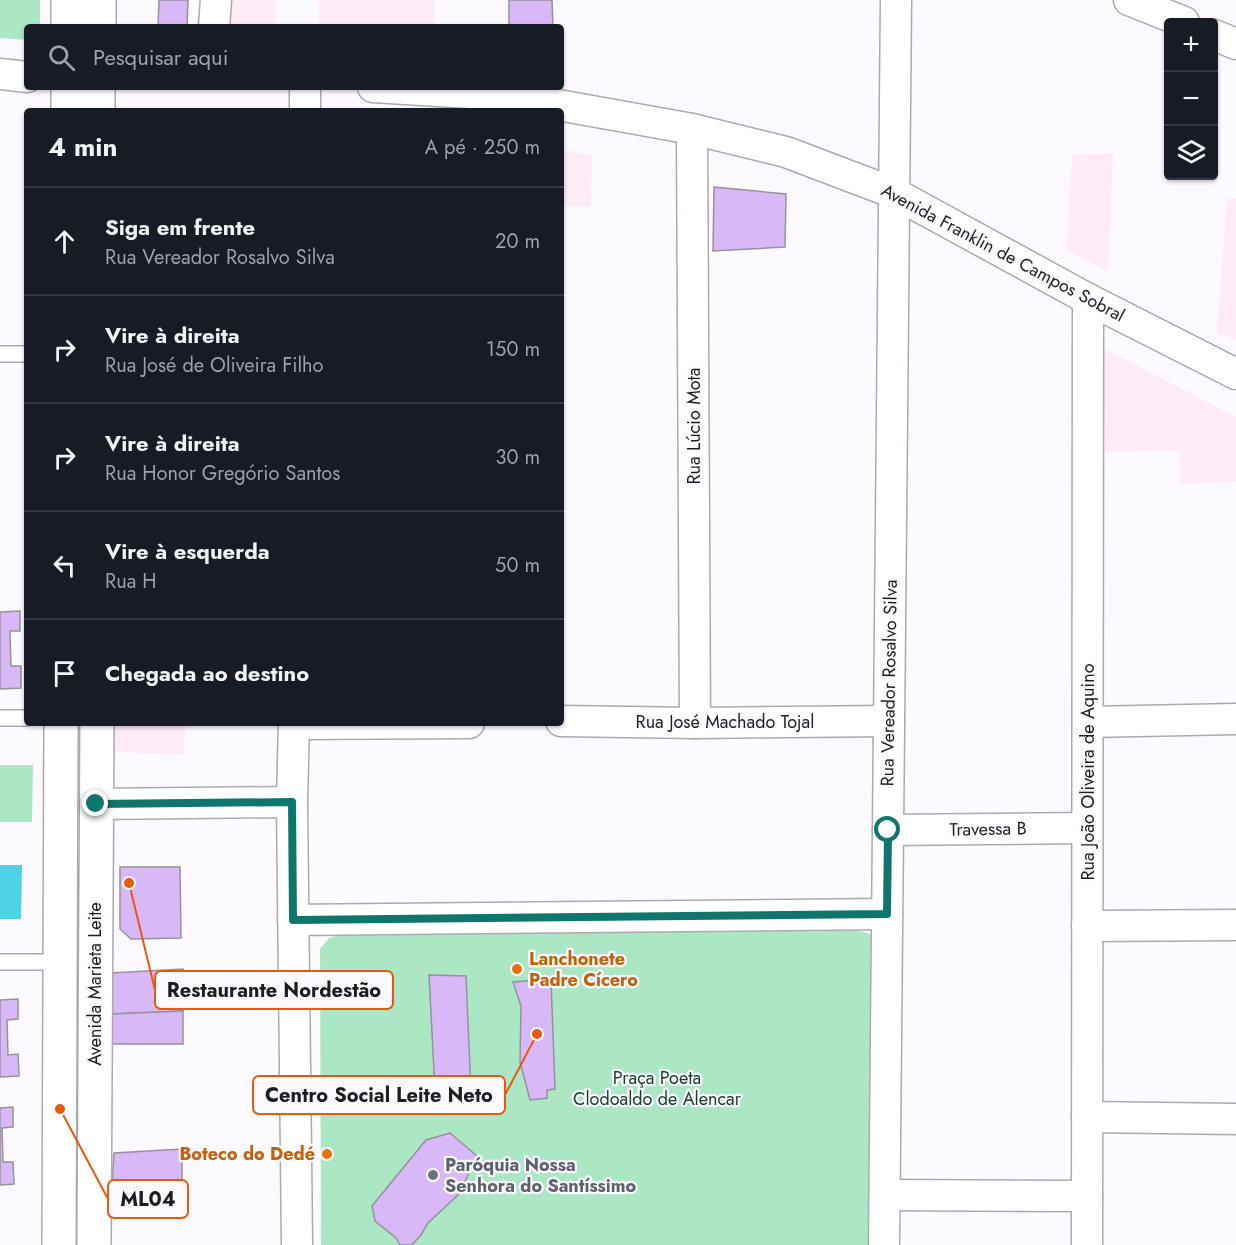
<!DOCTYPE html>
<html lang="pt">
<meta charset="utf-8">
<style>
:root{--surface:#171b24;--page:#242831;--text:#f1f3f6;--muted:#9ea1a6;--line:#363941}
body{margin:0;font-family:Jost,sans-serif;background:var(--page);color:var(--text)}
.controls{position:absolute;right:18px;top:18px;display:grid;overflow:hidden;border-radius:6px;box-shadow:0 2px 4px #0004}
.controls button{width:54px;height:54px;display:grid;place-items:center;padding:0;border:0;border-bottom:2px solid var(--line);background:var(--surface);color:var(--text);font:30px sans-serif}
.stop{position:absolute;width:18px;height:18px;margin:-14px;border:4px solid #0f766e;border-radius:50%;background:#fff}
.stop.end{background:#0f766e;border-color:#fff;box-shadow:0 2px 6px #0008}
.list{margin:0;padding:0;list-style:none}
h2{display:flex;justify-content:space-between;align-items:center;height:78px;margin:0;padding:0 24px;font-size:26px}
h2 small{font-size:20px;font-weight:400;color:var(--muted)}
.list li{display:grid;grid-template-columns:39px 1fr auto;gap:18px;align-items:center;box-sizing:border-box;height:108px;padding:0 24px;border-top:2px solid var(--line)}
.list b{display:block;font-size:22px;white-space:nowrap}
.list p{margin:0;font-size:20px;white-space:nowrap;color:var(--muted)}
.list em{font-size:20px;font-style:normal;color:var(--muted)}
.icon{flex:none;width:33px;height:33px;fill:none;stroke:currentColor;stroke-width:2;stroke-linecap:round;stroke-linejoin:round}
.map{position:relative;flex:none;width:1236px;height:1245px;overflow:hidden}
.search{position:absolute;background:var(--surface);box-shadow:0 2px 4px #0004;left:24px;top:24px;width:540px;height:66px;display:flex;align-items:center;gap:15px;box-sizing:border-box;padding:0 21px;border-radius:6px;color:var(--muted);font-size:22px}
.panel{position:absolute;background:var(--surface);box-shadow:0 2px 4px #0004;left:24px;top:108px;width:540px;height:618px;border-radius:6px}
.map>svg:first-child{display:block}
.commercial{fill:#fdebf6}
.green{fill:#ace7c5}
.water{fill:#4cd3e6}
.building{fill:#d9b8f7;stroke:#959398;stroke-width:1.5}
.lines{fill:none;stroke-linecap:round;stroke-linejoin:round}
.service-casing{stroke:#aca9ae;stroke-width:18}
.minor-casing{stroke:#aca9ae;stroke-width:33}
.tertiary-casing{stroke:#aca9ae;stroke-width:36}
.service{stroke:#fff;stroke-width:15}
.minor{stroke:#fff;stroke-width:30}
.tertiary{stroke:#fff;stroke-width:33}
.route{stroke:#0f766e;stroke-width:8}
.food-dot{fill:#e8710a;stroke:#fcfaff;stroke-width:2}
.worship-dot{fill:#6b7280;stroke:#fcfaff;stroke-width:2}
.labels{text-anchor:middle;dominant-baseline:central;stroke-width:4.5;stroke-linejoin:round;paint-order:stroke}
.street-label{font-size:18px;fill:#1d1d1f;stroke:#fcfaff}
.food-label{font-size:18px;font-weight:bold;fill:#c56008;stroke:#fcfaff;text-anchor:start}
.park-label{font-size:18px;fill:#143d29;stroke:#fcfaff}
.worship-label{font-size:18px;font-weight:bold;fill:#5b616d;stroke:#fcfaff;text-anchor:start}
.leader{fill:none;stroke:#e8590c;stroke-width:2}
.callout-dot{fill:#e8590c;stroke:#fcfaff;stroke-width:2}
.callout{fill:#fcfaff;stroke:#e8590c;stroke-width:2}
.callout-label{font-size:20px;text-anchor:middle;font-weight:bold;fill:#1d1d1f}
</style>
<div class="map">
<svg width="1236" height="1245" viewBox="0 0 1236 1245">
<rect width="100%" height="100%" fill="#fcfaff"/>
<g class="commercial">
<polygon points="231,0 275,0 276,27 230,27"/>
<polygon points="319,0 435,0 434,27 319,27"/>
<polygon points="561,150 592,155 591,207 561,206"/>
<polygon points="1113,153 1108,272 1067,249 1072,155"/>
<polygon points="1227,198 1236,199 1236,340 1217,333"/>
<polygon points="1103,348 1236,417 1236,481 1181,484 1179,450 1105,452"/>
<polygon points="110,723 185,723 184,754 110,752"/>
</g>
<g class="green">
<polygon points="0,0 40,0 40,27 27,27 27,40 0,38"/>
<polygon points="0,765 33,765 32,822 0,822"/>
<polygon points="860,931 873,935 874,1245 321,1245 320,949 329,938 346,933"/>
</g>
<polygon class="water" points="0,865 22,865 21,919 0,919"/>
<g class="building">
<polygon points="159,0 188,0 187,27 158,27"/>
<polygon points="509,0 552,0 553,27 509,27"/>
<polygon points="714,187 786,194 785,247 713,251"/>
<polygon points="20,611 20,631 10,631 11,666 21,666 21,688 0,689 0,612"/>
<polygon points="120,867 180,867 181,938 131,939 120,929"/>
<polygon points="183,969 183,1011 112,1014 111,973"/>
<polygon points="429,975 466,976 471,1091 435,1091"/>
<polygon points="551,979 555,1089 547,1090 547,1098 530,1100 520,1062 521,1006 513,982"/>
<polygon points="18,999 18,1019 7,1020 8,1055 18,1054 19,1076 0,1077 0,1000"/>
<polygon points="183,1011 183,1044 111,1044 112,1014"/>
<polygon points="13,1107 13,1127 2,1128 3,1162 13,1162 14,1184 0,1185 0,1108"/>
<polygon points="450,1133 477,1156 459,1194 428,1223 421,1235 412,1245 400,1245 396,1238 375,1221 372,1206 426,1140"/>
<polygon points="182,1149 182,1183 112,1184 114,1153"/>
</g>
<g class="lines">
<defs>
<g id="service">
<polyline points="0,354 27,354"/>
<polyline points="0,718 27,718"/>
<polyline points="0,962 61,962"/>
</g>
<g id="minor">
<polyline points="1129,0 1184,22"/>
<polyline points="214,27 216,0"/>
<polyline points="1214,35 1236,44"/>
<polyline points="0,74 27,77"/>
<polyline points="373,87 503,95 692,129 786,152 894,193 1088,299 1236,374"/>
<polyline points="305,111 305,87"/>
<polyline points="692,129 695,723"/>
<polyline points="561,721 695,723 889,721"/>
<polyline points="1088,722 1236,719"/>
<polyline points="294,723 292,802 297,1245"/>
<polyline points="294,724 469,723"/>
<polyline points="96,804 292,802"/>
<polyline points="888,830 1087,828"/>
<polyline points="293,920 887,914"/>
<polyline points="1087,926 1236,925"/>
<polyline points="1087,1117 1236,1119"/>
<polyline points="885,1195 1087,1196"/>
<polyline points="884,1245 896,0"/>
<polyline points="1087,1245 1088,299"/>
</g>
<g id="tertiary">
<polyline points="68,27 68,0"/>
<polyline points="99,27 99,0"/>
<polyline points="68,111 68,87"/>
<polyline points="98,111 98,87"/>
<polyline points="59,1245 61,723"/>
<polyline points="94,1245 97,723"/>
</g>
</defs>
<use href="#service" class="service-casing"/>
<use href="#minor" class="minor-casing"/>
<use href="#tertiary" class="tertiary-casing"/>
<use href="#service" class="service"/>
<use href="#minor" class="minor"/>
<use href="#tertiary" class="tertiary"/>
</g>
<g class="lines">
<polyline class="route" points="96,804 292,802 293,920 887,914 888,830"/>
</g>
<g class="food-dot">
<circle cx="517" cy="969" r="6"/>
<circle cx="327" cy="1154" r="6"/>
</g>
<circle class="worship-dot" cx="433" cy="1175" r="6"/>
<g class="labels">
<g class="street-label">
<text transform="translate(1003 253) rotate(28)">Avenida Franklin de Campos Sobral</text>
<text transform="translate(694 426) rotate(-90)">Rua Lúcio Mota</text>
<text transform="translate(889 683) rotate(-89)">Rua Vereador Rosalvo Silva</text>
<text x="725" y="722">Rua José Machado Tojal</text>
<text transform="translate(1088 772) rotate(-90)">Rua João Oliveira de Aquino</text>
<text transform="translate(988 829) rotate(-1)">Travessa B</text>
<text transform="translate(95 984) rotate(-90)">Avenida Marieta Leite</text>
</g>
<g class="food-label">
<text x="529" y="959">Lanchonete<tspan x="529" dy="21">Padre Cícero</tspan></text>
<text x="315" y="1154" text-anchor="end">Boteco do Dedé</text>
</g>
<g class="park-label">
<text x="657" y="1078">Praça Poeta<tspan x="657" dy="21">Clodoaldo de Alencar</tspan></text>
</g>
<g class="worship-label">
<text x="445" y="1165">Paróquia Nossa<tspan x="445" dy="21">Senhora do Santíssimo</tspan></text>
</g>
</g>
<path class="leader" d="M129 883L155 990M537 1034L505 1095M60 1109L108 1199"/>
<g class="callout-dot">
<circle cx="129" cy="883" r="6"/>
<circle cx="537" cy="1034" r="6"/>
<circle cx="60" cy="1109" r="6"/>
</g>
<g class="callout">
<rect x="155" y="971" width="238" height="38" rx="6"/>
<rect x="253" y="1076" width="252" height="38" rx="6"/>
<rect x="108" y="1180" width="80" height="38" rx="6"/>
</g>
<g class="callout-label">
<text x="274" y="997">Restaurante Nordestão</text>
<text x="379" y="1102">Centro Social Leite Neto</text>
<text x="148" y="1206">ML04</text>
</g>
</svg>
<div class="controls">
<button>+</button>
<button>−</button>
<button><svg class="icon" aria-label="layers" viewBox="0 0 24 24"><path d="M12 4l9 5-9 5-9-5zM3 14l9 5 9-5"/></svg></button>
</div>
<div class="stop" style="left:888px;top:830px"></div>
<div class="stop end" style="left:96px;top:804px"></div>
<div class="search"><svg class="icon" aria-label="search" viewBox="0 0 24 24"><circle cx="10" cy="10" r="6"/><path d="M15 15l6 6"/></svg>Pesquisar aqui</div>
<section class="panel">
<h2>4 min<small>A pé · 250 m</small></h2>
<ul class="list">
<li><svg class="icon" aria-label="ahead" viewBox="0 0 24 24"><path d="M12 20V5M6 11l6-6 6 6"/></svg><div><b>Siga em frente</b><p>Rua Vereador Rosalvo Silva</p></div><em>20 m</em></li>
<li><svg class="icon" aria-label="right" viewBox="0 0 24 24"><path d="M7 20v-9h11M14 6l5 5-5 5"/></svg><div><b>Vire à direita</b><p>Rua José de Oliveira Filho</p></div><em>150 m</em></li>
<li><svg class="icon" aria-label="right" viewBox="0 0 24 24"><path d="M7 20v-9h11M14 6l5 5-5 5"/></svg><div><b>Vire à direita</b><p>Rua Honor Gregório Santos</p></div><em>30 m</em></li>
<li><svg class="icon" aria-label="left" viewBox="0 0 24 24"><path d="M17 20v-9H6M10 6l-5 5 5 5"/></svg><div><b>Vire à esquerda</b><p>Rua H</p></div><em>50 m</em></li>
<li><svg class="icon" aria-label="arrive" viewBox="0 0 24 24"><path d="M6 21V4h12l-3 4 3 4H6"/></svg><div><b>Chegada ao destino</b></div></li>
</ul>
</section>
</div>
